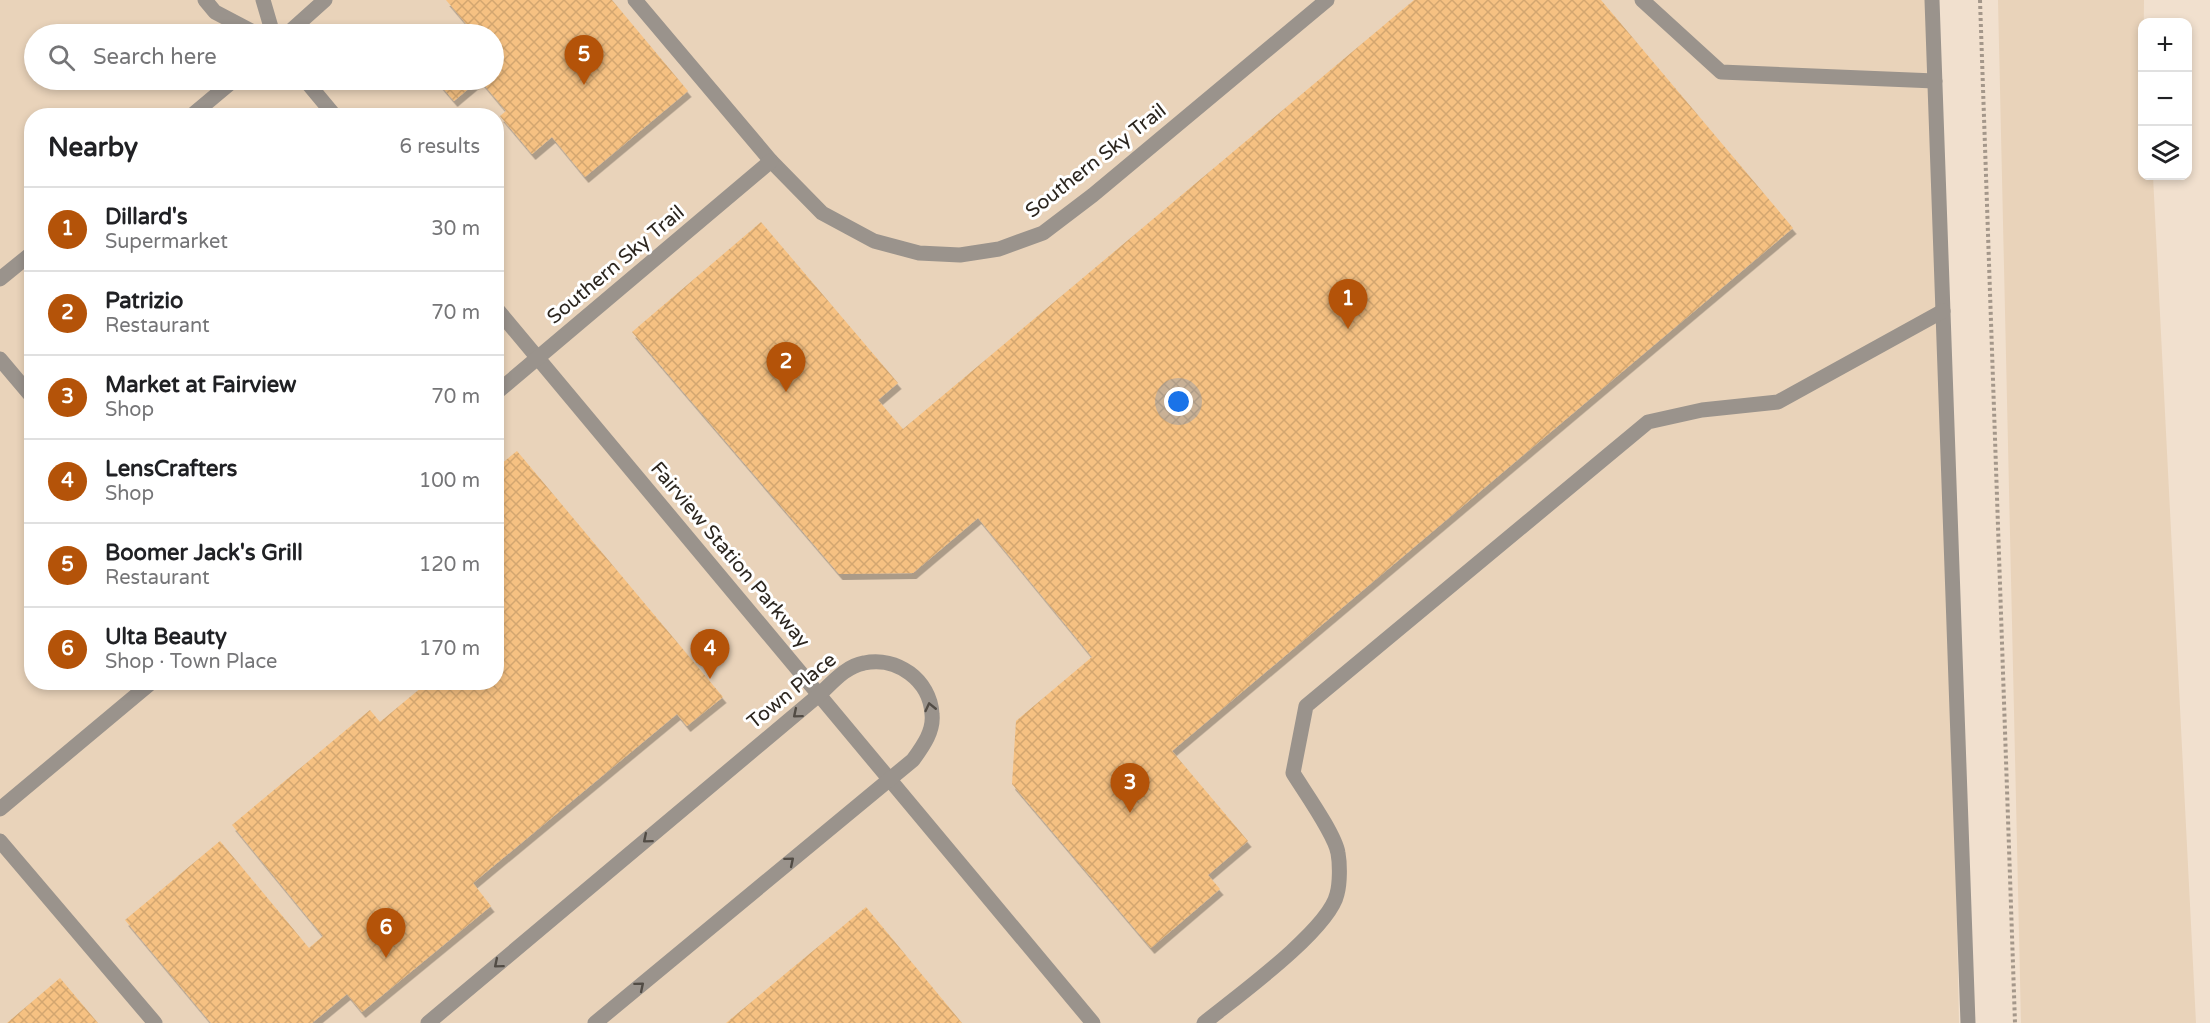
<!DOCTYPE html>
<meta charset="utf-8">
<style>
:root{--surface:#fff;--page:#f2f2f2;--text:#202124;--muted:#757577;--line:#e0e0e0;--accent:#b45309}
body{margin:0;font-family:"Varela Round",sans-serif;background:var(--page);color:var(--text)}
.controls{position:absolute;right:18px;top:18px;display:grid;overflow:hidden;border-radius:12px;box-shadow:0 3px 9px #0003}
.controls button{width:54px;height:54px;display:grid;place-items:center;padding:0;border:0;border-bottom:2px solid var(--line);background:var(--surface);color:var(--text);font:30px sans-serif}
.you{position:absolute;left:1179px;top:402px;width:21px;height:21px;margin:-15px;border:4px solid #fff;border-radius:50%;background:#1a73e8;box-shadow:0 0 0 9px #1a73e833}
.badge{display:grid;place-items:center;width:39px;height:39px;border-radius:50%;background:var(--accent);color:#fff;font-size:20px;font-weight:700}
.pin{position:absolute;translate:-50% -50px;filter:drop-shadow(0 2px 3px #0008)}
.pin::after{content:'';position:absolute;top:32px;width:21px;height:18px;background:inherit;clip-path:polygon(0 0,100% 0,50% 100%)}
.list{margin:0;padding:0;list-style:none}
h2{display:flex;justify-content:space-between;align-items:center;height:78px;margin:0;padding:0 24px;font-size:26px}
h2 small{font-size:20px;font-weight:400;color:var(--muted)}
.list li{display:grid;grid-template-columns:39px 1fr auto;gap:18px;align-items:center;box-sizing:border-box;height:84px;padding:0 24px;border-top:2px solid var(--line)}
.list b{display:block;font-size:22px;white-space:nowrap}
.list p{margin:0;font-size:20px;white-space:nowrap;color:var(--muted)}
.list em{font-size:20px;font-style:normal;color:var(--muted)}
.icon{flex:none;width:33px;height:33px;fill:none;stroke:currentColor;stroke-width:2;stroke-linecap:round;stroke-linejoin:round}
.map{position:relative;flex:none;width:2210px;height:1023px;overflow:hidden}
.search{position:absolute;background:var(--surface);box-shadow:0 3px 9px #0003;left:24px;top:24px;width:480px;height:66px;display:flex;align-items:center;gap:15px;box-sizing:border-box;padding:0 21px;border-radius:33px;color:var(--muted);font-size:22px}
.panel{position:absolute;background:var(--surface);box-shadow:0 3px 9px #0003;left:24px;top:108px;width:480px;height:582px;border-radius:24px}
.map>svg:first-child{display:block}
.built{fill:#e9d3ba;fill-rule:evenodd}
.building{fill:url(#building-cross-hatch);filter:url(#shadow)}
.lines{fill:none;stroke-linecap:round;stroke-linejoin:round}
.path{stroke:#a4978a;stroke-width:4;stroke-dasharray:3 3;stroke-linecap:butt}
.minor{stroke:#9a938c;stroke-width:15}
.oneway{stroke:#524c45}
.labels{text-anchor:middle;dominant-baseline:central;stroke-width:6;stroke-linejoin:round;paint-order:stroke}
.street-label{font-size:20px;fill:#2c261f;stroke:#fff}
</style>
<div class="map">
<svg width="2210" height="1023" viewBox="0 0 2210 1023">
<defs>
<pattern id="building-cross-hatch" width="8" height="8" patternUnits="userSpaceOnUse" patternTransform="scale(1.5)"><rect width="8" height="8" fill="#f6c182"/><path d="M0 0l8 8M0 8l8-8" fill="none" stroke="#d3a670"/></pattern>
<filter id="shadow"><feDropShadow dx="3.5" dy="6" stdDeviation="0" flood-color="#0004"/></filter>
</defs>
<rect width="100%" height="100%" fill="#f1e0ce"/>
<g class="built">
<path d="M0,0H1938L1959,1023H0ZM34,34H494V80H34ZM32,116H496V682H32Z"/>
<polygon points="1998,0 2144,0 2142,176 2153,176 2196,1023 2021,1023"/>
</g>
<g class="building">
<polygon points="446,0 612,0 688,91 585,177 552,137 532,154 500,116 506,111 480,80 494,80 494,34 457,34 468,26"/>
<polygon points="1414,0 1601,0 1793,228 1172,751 1248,841 1208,875 1220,889 1151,948 1012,784 1016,721 1092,657 978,518 913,573 839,574 632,332 761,222 898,383 878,400 903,429"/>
<polygon points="436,80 479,80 454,101"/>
<polygon points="517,451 723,697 687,726 677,714 473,883 491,906 362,1012 347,994 312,1023 211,1023 125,920 220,841 309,948 323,936 232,825 370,710 380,722 428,682 496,682 496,468"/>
<polygon points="866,907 962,1023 726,1023"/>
<polygon points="60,978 98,1023 7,1023"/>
</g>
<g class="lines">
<polyline class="path" points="1980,0 2015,1023"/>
<g class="minor">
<polyline points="205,0 215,12 257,34"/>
<polyline points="263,0 273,34"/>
<polyline points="635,0 771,161 822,213 874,241 919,253 960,255 999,249 1043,233 1093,195 1327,0"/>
<polyline points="1642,0 1721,72 1935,81"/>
<polyline points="1932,0 1968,1023"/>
<polyline points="287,34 325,0"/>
<polyline points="305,80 335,116"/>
<polyline points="191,116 234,80"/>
<polyline points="0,279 32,253"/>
<polyline points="496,308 1093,1023"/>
<polyline points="0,359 32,397"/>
<polyline points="496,393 771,161"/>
<polyline points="0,809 152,682"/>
<polyline points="0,841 155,1023"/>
<path d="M428,1023L820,694C832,683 846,666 864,663C897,656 930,680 932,714C934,731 923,746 913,760L595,1023"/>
<path d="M1204,1023C1235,998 1329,930 1337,894C1340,883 1340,864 1338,853C1335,834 1304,791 1293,773L1306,706L1648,422L1702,410L1778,402L1943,311"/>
</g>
</g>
<defs><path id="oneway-chevron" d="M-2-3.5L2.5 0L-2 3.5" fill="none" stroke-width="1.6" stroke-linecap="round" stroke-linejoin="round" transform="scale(1.5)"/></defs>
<g class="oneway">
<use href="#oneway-chevron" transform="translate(930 707) rotate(-103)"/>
<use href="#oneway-chevron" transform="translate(797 714) rotate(140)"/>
<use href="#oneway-chevron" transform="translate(647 839) rotate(140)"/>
<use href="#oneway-chevron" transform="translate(790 861) rotate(-40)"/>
<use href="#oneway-chevron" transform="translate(498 964) rotate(140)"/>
<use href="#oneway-chevron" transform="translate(640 986) rotate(-40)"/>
</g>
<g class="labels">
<g class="street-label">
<text transform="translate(1096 161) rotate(-38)">Southern Sky Trail</text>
<text transform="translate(616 265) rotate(-40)">Southern Sky Trail</text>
<text transform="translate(730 555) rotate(50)">Fairview Station Parkway</text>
<text transform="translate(792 691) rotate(-39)">Town Place</text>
</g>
</g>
</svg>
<div class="controls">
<button>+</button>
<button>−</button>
<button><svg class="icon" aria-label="layers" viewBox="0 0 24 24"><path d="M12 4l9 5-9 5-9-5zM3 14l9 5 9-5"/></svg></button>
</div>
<div class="you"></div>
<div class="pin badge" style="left:1348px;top:329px">1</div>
<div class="pin badge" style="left:786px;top:392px">2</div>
<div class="pin badge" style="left:1130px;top:813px">3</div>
<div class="pin badge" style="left:710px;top:679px">4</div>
<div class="pin badge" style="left:584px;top:85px">5</div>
<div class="pin badge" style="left:386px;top:958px">6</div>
<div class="search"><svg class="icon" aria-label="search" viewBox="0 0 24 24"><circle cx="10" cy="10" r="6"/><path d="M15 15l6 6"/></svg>Search here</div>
<section class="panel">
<h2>Nearby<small>6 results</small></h2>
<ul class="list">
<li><span class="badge">1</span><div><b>Dillard's</b><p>Supermarket</p></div><em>30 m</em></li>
<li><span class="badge">2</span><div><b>Patrizio</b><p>Restaurant</p></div><em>70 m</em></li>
<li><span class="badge">3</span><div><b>Market at Fairview</b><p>Shop</p></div><em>70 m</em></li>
<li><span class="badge">4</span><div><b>LensCrafters</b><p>Shop</p></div><em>100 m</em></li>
<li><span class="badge">5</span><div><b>Boomer Jack's Grill</b><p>Restaurant</p></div><em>120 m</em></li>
<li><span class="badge">6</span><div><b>Ulta Beauty</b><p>Shop · Town Place</p></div><em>170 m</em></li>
</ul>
</section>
</div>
